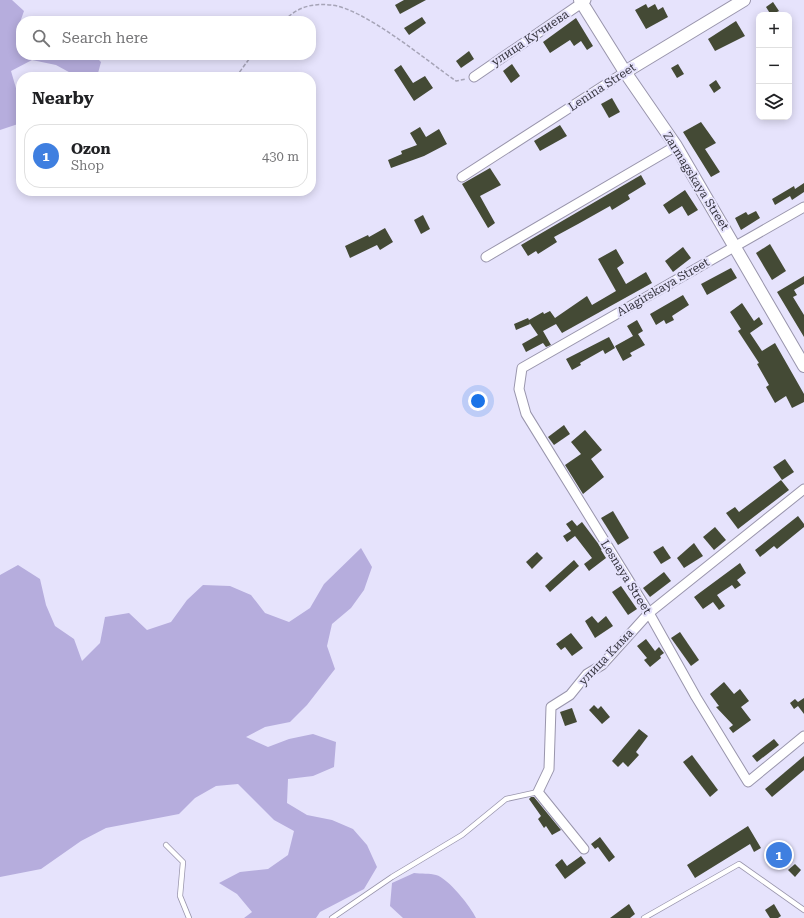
<!DOCTYPE html>
<meta charset="utf-8">
<style>
:root{--surface:#fff;--page:#f6f6f6;--text:#202124;--muted:#757577;--line:#e0e0e0;--accent:#b45309}
body{margin:0;font-family:"Roboto Serif",serif;background:var(--page);color:var(--text)}
.controls{position:absolute;right:12px;top:12px;display:grid;overflow:hidden;border-radius:8px;box-shadow:0 2px 10px #0003}
.controls button{width:36px;height:36px;display:grid;place-items:center;padding:0;border:0;border-bottom:1px solid var(--line);background:var(--surface);color:var(--text);font:20px sans-serif}
.you{position:absolute;left:478px;top:401px;width:14px;height:14px;margin:-10px;border:3px solid #fff;border-radius:50%;background:#1a73e8;box-shadow:0 0 0 6px #1a73e833}
.badge{display:grid;place-items:center;width:26px;height:26px;border-radius:50%;background:var(--accent);color:#fff;font-size:13px;font-weight:700}
.pin{position:absolute;translate:-50% -50%;border:2px solid #fff;box-shadow:0 1px 4px #0006}
.list{margin:0;padding:0;list-style:none}
h2{display:flex;justify-content:space-between;align-items:center;height:52px;margin:0;padding:0 16px;font-size:17px}
h2 small{font-size:13px;font-weight:400;color:var(--muted)}
.list li{display:grid;grid-template-columns:26px 1fr auto;gap:12px;align-items:center;box-sizing:border-box;height:64px;margin:0 8px 8px;padding:0 8px;border:1px solid var(--line);border-radius:16px}
.list b{display:block;font-size:15px;white-space:nowrap}
.list p{margin:0;font-size:13px;white-space:nowrap;color:var(--muted)}
.list em{font-size:13px;font-style:normal;color:var(--muted)}
.icon{flex:none;width:22px;height:22px;fill:none;stroke:currentColor;stroke-width:2;stroke-linecap:round;stroke-linejoin:round}
.map{position:relative;flex:none;width:804px;height:918px;overflow:hidden}
.search{position:absolute;background:var(--surface);box-shadow:0 2px 10px #0003;left:16px;top:16px;width:300px;height:44px;display:flex;align-items:center;gap:10px;box-sizing:border-box;padding:0 14px;border-radius:16px;color:var(--muted);font-size:15px}
.panel{position:absolute;background:var(--surface);box-shadow:0 2px 10px #0003;left:16px;top:72px;width:300px;height:124px;border-radius:16px}
.map>svg:first-child{display:block}
.forest{fill:#b6addd}
.building{fill:#444a35}
.lines{fill:none;stroke-linecap:round;stroke-linejoin:round}
.service-casing{stroke:#9995ac;stroke-width:6}
.minor-casing{stroke:#9995ac;stroke-width:11}
.tertiary-casing{stroke:#9995ac;stroke-width:14}
.path{stroke:#a6a4b7;stroke-width:1.5;stroke-dasharray:4 2;stroke-linecap:butt}
.service{stroke:#fff;stroke-width:4.5}
.minor{stroke:#fff;stroke-width:9}
.tertiary{stroke:#fff;stroke-width:12}
.labels{text-anchor:middle;dominant-baseline:central;stroke-width:4;stroke-linejoin:round;paint-order:stroke}
.street-label{font-size:12px;fill:#373640;stroke:#e6e3fc}
</style>
<div class="map">
<svg width="804" height="918" viewBox="0 0 804 918">
<rect width="100%" height="100%" fill="#e6e3fc"/>
<g class="forest">
<polygon points="0,0 12,0 24,11 16,34 21,37 21,55 94,55 101,62 97,77 78,77 56,65 32,60 11,71 18,95 21,97 21,123 0,130"/>
<polygon points="361,548 372,567 364,590 351,608 332,624 327,646 335,669 307,705 290,722 265,727 246,737 268,747 289,739 313,734 336,742 334,767 313,776 288,779 287,803 307,815 332,820 353,829 367,845 377,867 364,889 320,912 316,918 244,918 252,912 237,894 219,883 240,872 268,869 288,855 294,831 274,820 238,784 216,786 195,798 179,814 106,828 81,841 41,869 0,877 0,575 18,565 40,579 46,605 55,626 74,639 82,661 100,643 105,617 129,613 147,630 171,622 187,600 203,585 230,586 251,595 265,613 289,622 310,608 324,584"/>
<path d="M414,873C421,874 430,873 436,875C448,878 471,907 476,918H403L390,906L392,883Z"/>
</g>
<g class="building">
<polygon points="404,0 426,0 400,14 395,5"/>
<polygon points="773,2 779,11 771,15 766,7"/>
<polygon points="646,4 648,8 655,4 658,10 663,7 668,17 646,29 635,10"/>
<polygon points="422,17 426,23 409,35 404,28"/>
<polygon points="576,18 593,46 587,50 581,41 574,46 570,40 550,53 543,42"/>
<polygon points="736,21 745,36 715,51 708,39"/>
<polygon points="469,51 474,59 461,68 456,61"/>
<polygon points="512,64 520,76 511,83 503,71"/>
<polygon points="678,64 684,74 677,78 671,68"/>
<polygon points="401,65 413,83 425,76 433,88 414,101 394,70"/>
<polygon points="716,80 721,88 714,93 709,85"/>
<polygon points="612,98 620,112 609,118 601,104"/>
<polygon points="701,122 716,143 705,149 720,172 711,177 683,132"/>
<polygon points="560,125 567,136 540,151 534,141"/>
<polygon points="420,127 426,137 439,129 447,144 424,156 391,168 388,160 402,154 401,151 417,145 410,133"/>
<polygon points="490,168 501,185 480,196 495,223 488,228 462,184"/>
<polygon points="641,175 646,184 628,195 630,199 612,210 610,206 578,224 554,237 557,242 538,254 536,251 528,256 521,245"/>
<polygon points="804,183 804,192 792,200 790,196 775,205 772,199 794,186 795,189"/>
<polygon points="685,190 698,210 688,216 682,206 669,214 663,205"/>
<polygon points="756,211 760,218 741,230 735,218 746,212 748,215"/>
<polygon points="423,215 430,229 421,234 414,220"/>
<polygon points="385,228 393,242 380,250 377,245 350,258 345,246 368,235 369,237"/>
<polygon points="770,244 786,271 772,280 756,253"/>
<polygon points="683,247 691,258 673,272 665,261"/>
<polygon points="616,249 624,263 617,268 626,284 646,272 652,283 562,333 556,324 543,331 551,345 546,347 543,343 526,352 522,344 538,335 529,322 530,324 516,330 514,324 528,318 529,320 543,312 544,314 550,311 555,318 587,296 592,305 616,291 598,259"/>
<polygon points="731,268 737,278 707,295 701,284"/>
<polygon points="804,276 804,284 794,290 797,295 793,297 804,315 804,337 777,292"/>
<polygon points="683,295 689,305 672,316 674,320 666,324 664,320 656,325 650,314"/>
<polygon points="742,303 754,321 759,317 763,324 750,333 762,351 775,343 804,394 804,402 792,408 786,396 775,403 766,387 769,385 757,364 759,363 738,331 741,329 730,312"/>
<polygon points="637,320 643,331 638,334 645,345 630,353 632,356 623,361 615,346 633,336 627,326"/>
<polygon points="609,337 615,348 605,354 603,350 580,363 581,365 572,370 566,359"/>
<polygon points="564,425 570,434 554,445 548,437"/>
<polygon points="585,430 602,450 591,459 604,477 583,494 565,465 581,454 571,442"/>
<polygon points="785,459 794,472 782,480 773,467"/>
<polygon points="781,480 789,490 738,529 726,513 735,507 739,512"/>
<polygon points="613,511 629,538 618,545 601,518"/>
<polygon points="798,516 804,524 804,527 777,549 774,546 760,557 755,550"/>
<polygon points="572,520 577,526 582,522 600,546 602,549 601,550 606,558 589,571 584,564 592,558 575,536 567,542 563,536 571,531 566,524"/>
<polygon points="715,527 726,540 714,550 703,537"/>
<polygon points="694,543 703,556 684,568 677,558"/>
<polygon points="663,546 671,558 661,564 653,552"/>
<polygon points="537,552 543,558 532,569 526,562"/>
<polygon points="574,560 579,566 550,592 545,586"/>
<polygon points="740,563 746,573 737,580 741,585 735,589 732,585 717,595 725,606 719,610 713,602 703,609 694,597"/>
<polygon points="664,572 671,581 650,597 643,588"/>
<polygon points="621,586 637,609 628,615 612,592"/>
<polygon points="592,616 598,623 606,616 613,626 595,638 585,621"/>
<polygon points="680,632 699,660 691,666 671,638"/>
<polygon points="571,633 583,648 572,656 565,647 561,650 556,644"/>
<polygon points="646,639 655,651 659,647 664,653 660,656 661,658 650,667 644,660 647,658 637,646"/>
<polygon points="724,682 734,694 740,689 749,701 741,707 751,720 733,733 729,728 733,725 716,707 719,706 710,694"/>
<polygon points="804,698 804,714 798,706 794,709 790,703 795,699 798,702"/>
<polygon points="594,705 598,709 601,706 610,717 602,724 589,710"/>
<polygon points="572,708 577,722 565,726 560,712"/>
<polygon points="639,729 648,736 636,752 639,755 628,767 623,762 618,767 612,761"/>
<polygon points="774,739 779,745 757,762 752,756"/>
<polygon points="692,755 718,790 710,797 683,762"/>
<polygon points="804,756 804,770 772,797 765,789"/>
<polygon points="531,797 534,797 561,830 552,835 546,826 544,828 538,819 541,816 529,799"/>
<polygon points="748,826 761,848 754,852 750,844 695,878 687,865"/>
<polygon points="600,837 615,857 609,862 598,847 595,849 591,844"/>
<polygon points="772,843 784,854 779,860 767,849"/>
<polygon points="581,856 586,863 565,879 555,865 562,859 567,866"/>
<polygon points="795,864 801,870 795,877 788,870"/>
<polygon points="629,904 635,914 630,918 610,918"/>
<polygon points="774,904 781,916 778,918 770,918 765,910"/>
</g>
<g class="lines">
<defs>
<g id="service">
<polyline points="166,845 183,862 180,896 189,918"/>
<polyline points="332,918 392,877 462,835 506,799 538,792"/>
<polyline points="644,918 739,864 804,910"/>
</g>
<g id="minor">
<polyline points="474,77 586,0"/>
<polyline points="462,177 625,72"/>
<polyline points="804,207 522,368 519,389 526,414 649,613 696,697 748,782 804,736"/>
<polyline points="486,257 676,146"/>
<polyline points="584,849 538,792 549,769 551,707 570,695 587,674 602,665 649,613 804,489"/>
</g>
<g id="tertiary">
<polyline points="580,0 625,72 676,146 804,366"/>
<polyline points="625,72 744,0"/>
</g>
</defs>
<use href="#service" class="service-casing"/>
<use href="#minor" class="minor-casing"/>
<use href="#tertiary" class="tertiary-casing"/>
<g class="path">
<path d="M284,21C297,7 312,3 331,5C364,8 427,61 456,81L466,79"/>
<polyline points="236,77 252,55"/>
</g>
<use href="#service" class="service"/>
<use href="#minor" class="minor"/>
<use href="#tertiary" class="tertiary"/>
</g>
<g class="labels">
<g class="street-label">
<text transform="translate(530 38) rotate(-34)">улица Кучиева</text>
<text transform="translate(602 87) rotate(-33)">Lenina Street</text>
<text transform="translate(696 181) rotate(58)">Zarmagskaya Street</text>
<text transform="translate(663 287) rotate(-30)">Alagirskaya Street</text>
<text transform="translate(626 577) rotate(58)">Lesnaya Street</text>
<text transform="translate(606 657) rotate(-46)">улица Кима</text>
</g>
</g>
</svg>
<div class="controls">
<button>+</button>
<button>−</button>
<button><svg class="icon" aria-label="layers" viewBox="0 0 24 24"><path d="M12 4l9 5-9 5-9-5zM3 14l9 5 9-5"/></svg></button>
</div>
<div class="you"></div>
<div class="pin badge" style="left:779px;top:855px;background:#3f7fe0">1</div>
<div class="search"><svg class="icon" aria-label="search" viewBox="0 0 24 24"><circle cx="10" cy="10" r="6"/><path d="M15 15l6 6"/></svg>Search here</div>
<section class="panel">
<h2>Nearby<small></small></h2>
<ul class="list">
<li><span class="badge" style="background:#3f7fe0">1</span><div><b>Ozon</b><p>Shop</p></div><em>430 m</em></li>
</ul>
</section>
</div>
